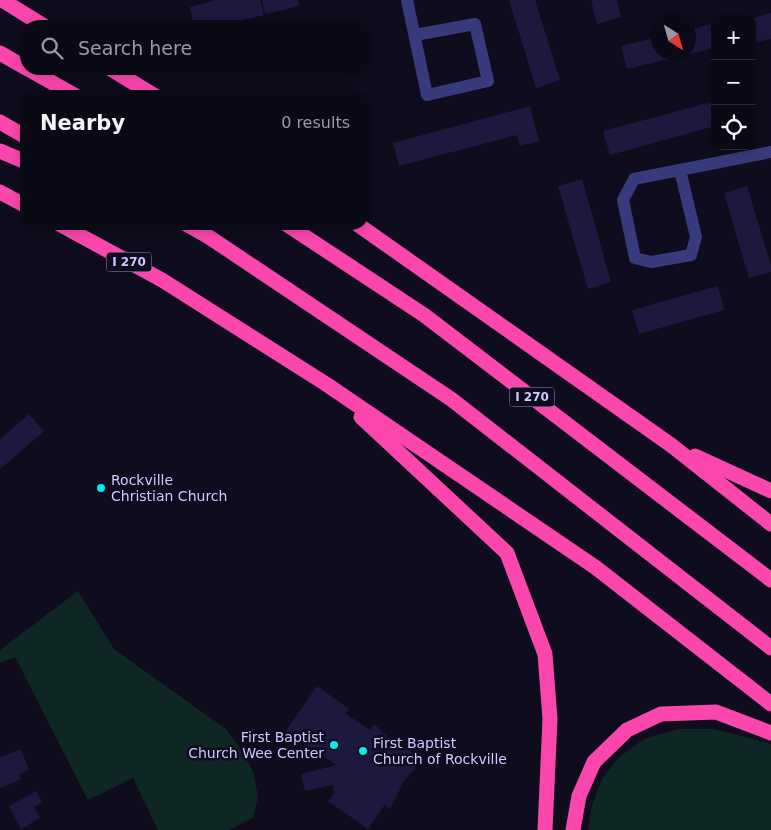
<!DOCTYPE html>
<meta charset="utf-8">
<style>
:root{--surface:#0a0916;--page:#13121f;--text:#f1f3f6;--muted:#999aa1;--line:#2a2a35}
body{margin:0;font-family:"DejaVu Sans",sans-serif;background:var(--page);color:var(--text)}
.controls{position:absolute;right:15px;top:15px;display:grid;overflow:hidden;border-radius:10px;box-shadow:0 2px 12px #0003}
.controls button{width:45px;height:45px;display:grid;place-items:center;padding:0;border:0;border-bottom:1px solid var(--line);background:var(--surface);color:var(--text);font:25px sans-serif}
.compass{position:absolute;left:651px;top:15px;width:45px;height:45px;border-radius:50%;background:var(--surface);box-shadow:0 2px 12px #0003;rotate:143deg}
.list{margin:0;padding:0;list-style:none}
h2{display:flex;justify-content:space-between;align-items:center;height:65px;margin:0;padding:0 20px;font-size:21px}
h2 small{font-size:16px;font-weight:400;color:var(--muted)}
.icon{flex:none;width:28px;height:28px;fill:none;stroke:currentColor;stroke-width:2;stroke-linecap:round;stroke-linejoin:round}
.map{position:relative;flex:none;width:771px;height:830px;overflow:hidden}
.search{position:absolute;background:var(--surface);box-shadow:0 2px 12px #0003;left:20px;top:20px;width:350px;height:55px;display:flex;align-items:center;gap:12px;box-sizing:border-box;padding:0 18px;border-radius:20px;color:var(--muted);font-size:19px}
.panel{position:absolute;background:var(--surface);box-shadow:0 2px 12px #0003;left:20px;top:90px;width:350px;height:140px;border-radius:20px}
.map>svg:first-child{display:block}
.green{fill:#0f2724}
.building{fill:#1d193e}
.lines{fill:none;stroke-linecap:round;stroke-linejoin:round}
.minor{stroke:#383b7b;stroke-width:12}
.highway{stroke:#fb47ad;stroke-width:15}
.poi-dot{fill:#06ebee;stroke:#0e0c1d;stroke-width:2}
.labels{text-anchor:middle;dominant-baseline:central;stroke-width:5;stroke-linejoin:round;paint-order:stroke}
.shield{fill:#0e0c1d;stroke:#9290ba;stroke-width:1}
.shield-label{font-size:12px;font-weight:bold;fill:#cbc9fe}
.poi-label{font-size:14px;fill:#cbc9fe;stroke:#0e0c1d;text-anchor:start}
</style>
<div class="map">
<svg width="771" height="830" viewBox="0 0 771 830">
<rect width="100%" height="100%" fill="#0e0c1d"/>
<g class="green">
<polygon points="78,591 114,649 226,729 243,752 254,774 258,797 253,818 228,830 158,830 133,778 88,800 15,657 0,663 0,650"/>
<polygon points="679,729 715,729 771,744 771,830 588,830 592,805 602,779 618,758 644,739"/>
</g>
<g class="building">
<polygon points="216,0 260,0 264,15 218,26 194,26 190,7"/>
<polygon points="262,0 298,0 299,6 265,14"/>
<polygon points="509,0 535,0 560,80 536,88"/>
<polygon points="591,0 617,0 621,17 597,24"/>
<polygon points="771,13 771,39 757,42 752,18"/>
<polygon points="715,23 715,48 627,69 621,46 658,37 658,52 688,52 688,30"/>
<polygon points="715,101 715,126 610,155 603,131"/>
<polygon points="530,106 539,141 520,146 517,135 399,166 393,143"/>
<polygon points="582,179 611,282 588,289 558,186"/>
<polygon points="747,186 771,265 771,272 749,278 724,193"/>
<polygon points="718,286 724,310 639,334 632,310"/>
<polygon points="29,414 44,431 0,469 0,439"/>
<polygon points="317,686 349,709 346,714 370,730 374,724 397,745 425,758 404,781 390,809 385,804 368,829 328,801 334,793 333,785 305,791 301,774 336,765 285,732"/>
<polygon points="21,749 29,770 19,774 21,779 0,788 0,757"/>
<polygon points="36,791 42,802 34,807 40,818 21,829 9,806"/>
</g>
<g class="lines">
<g class="minor">
<polyline points="407,0 427,95 488,81 475,24 415,35"/>
<polyline points="680,170 696,237 691,255 651,262 635,258 623,200 634,179 771,152"/>
</g>
<g class="highway">
<polyline points="2,0 44,26"/>
<polyline points="0,53 26,68"/>
<polyline points="28,69 76,96"/>
<polyline points="111,69 155,96"/>
<polyline points="0,122 26,137"/>
<polyline points="0,151 26,162"/>
<polyline points="0,192 26,206"/>
<polyline points="59,224 162,280 326,384 595,567 771,704"/>
<polyline points="186,224 209,237 451,399 771,648"/>
<polyline points="286,224 424,315 771,580"/>
<polyline points="357,224 671,445 771,524"/>
<polyline points="361,417 507,553 545,654 550,719 545,830"/>
<polyline points="695,456 771,491"/>
<polyline points="573,830 579,796 594,762 627,730 661,714 716,712 771,733"/>
</g>
</g>
<g class="poi-dot">
<circle cx="101" cy="488" r="5"/>
<circle cx="334" cy="745" r="5"/>
<circle cx="363" cy="751" r="5"/>
</g>
<g class="labels">
<g class="shield">
<rect x="106.5" y="252.5" width="45" height="19" rx="4"/>
<rect x="509.5" y="387.5" width="45" height="19" rx="4"/>
</g>
<g class="shield-label">
<text x="129" y="262">I 270</text>
<text x="532" y="397">I 270</text>
</g>
<g class="poi-label">
<text x="111" y="480">Rockville<tspan x="111" dy="16">Christian Church</tspan></text>
<text x="324" y="737" text-anchor="end">First Baptist<tspan x="324" dy="16">Church Wee Center</tspan></text>
<text x="373" y="743">First Baptist<tspan x="373" dy="16">Church of Rockville</tspan></text>
</g>
</g>
</svg>
<div class="controls">
<button>+</button>
<button>−</button>
<button><svg class="icon" aria-label="locate" viewBox="0 0 24 24"><circle cx="12" cy="12" r="6"/><path d="M12 2v4M12 18v4M2 12h4M18 12h4"/></svg></button>
</div>
<svg class="compass" viewBox="-18 -18 36 36"><path d="M0-13l5 13h-10z" fill="#e53935"/><path d="M0 13l5-13h-10z" fill="#999aa1"/></svg>
<div class="search"><svg class="icon" aria-label="search" viewBox="0 0 24 24"><circle cx="10" cy="10" r="6"/><path d="M15 15l6 6"/></svg>Search here</div>
<section class="panel">
<h2>Nearby<small>0 results</small></h2>
<ul class="list">
</ul>
</section>
</div>
